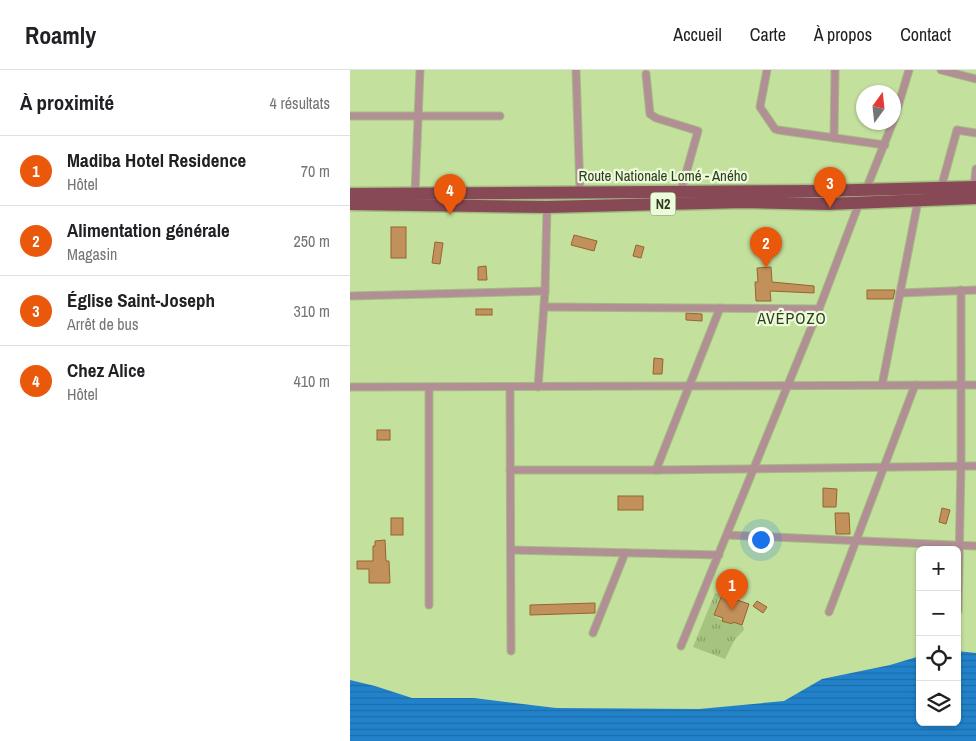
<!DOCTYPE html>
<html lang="fr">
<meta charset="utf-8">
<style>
:root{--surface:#fff;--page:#f2f2f2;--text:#202124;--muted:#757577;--line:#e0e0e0;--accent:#ea580c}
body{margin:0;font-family:"Archivo Narrow",sans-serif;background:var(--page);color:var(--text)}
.controls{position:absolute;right:15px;bottom:15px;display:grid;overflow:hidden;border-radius:8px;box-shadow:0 1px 4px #0004}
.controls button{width:45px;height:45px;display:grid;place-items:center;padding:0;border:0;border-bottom:1px solid var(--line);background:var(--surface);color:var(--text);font:25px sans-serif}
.compass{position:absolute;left:506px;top:15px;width:45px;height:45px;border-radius:50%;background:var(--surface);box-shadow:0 1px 4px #0004;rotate:15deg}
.you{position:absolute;left:410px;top:469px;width:18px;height:18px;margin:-12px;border:4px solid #fff;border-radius:50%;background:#1a73e8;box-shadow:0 0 0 8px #1a73e833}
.badge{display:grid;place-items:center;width:32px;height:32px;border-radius:50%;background:var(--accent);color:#fff;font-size:16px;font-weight:700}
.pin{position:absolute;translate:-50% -41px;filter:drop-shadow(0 1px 2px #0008)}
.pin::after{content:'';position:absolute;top:26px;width:18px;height:15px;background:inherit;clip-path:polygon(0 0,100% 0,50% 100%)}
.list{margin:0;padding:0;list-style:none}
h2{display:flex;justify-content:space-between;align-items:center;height:65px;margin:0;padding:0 20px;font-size:21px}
h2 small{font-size:16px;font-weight:400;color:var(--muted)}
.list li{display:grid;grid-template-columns:32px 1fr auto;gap:15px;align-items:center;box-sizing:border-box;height:70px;padding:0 20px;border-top:1px solid var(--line)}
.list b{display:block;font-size:19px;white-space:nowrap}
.list p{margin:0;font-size:16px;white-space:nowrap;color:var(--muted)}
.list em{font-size:16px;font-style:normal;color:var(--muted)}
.icon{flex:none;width:28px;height:28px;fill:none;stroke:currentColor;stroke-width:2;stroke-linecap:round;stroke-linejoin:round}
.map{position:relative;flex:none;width:626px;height:671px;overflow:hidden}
header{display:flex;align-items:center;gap:30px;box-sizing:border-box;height:70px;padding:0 25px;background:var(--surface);border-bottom:1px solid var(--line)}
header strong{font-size:24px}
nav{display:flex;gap:28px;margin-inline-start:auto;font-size:18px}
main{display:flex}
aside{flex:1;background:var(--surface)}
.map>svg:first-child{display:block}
.grass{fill:url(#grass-tufts)}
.water{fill:url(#water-rules)}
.building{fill:#c2905a;stroke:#95652f}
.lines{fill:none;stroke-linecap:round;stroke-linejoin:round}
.minor-casing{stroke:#a3bc82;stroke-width:9}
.trunk-casing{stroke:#a3bc82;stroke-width:15}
.minor{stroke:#b18f94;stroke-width:7}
.trunk{stroke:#884956;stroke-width:12}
.labels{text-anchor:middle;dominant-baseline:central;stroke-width:4.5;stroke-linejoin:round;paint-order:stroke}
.shield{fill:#ecfbda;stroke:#687558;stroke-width:1}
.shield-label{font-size:14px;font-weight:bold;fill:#303b21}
.street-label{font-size:15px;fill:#303b21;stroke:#ecfbda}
.neighbourhood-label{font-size:16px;letter-spacing:1px;fill:#303b21;stroke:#ecfbda}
</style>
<header>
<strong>Roamly</strong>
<nav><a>Accueil</a><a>Carte</a><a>À propos</a><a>Contact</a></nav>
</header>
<main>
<aside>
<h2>À proximité<small>4 résultats</small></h2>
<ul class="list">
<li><span class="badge">1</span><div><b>Madiba Hotel Residence</b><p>Hôtel</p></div><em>70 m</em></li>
<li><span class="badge">2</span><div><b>Alimentation générale</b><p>Magasin</p></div><em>250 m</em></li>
<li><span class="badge">3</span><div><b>Église Saint-Joseph</b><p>Arrêt de bus</p></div><em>310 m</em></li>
<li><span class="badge">4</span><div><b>Chez Alice</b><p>Hôtel</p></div><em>410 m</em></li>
</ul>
</aside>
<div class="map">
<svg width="626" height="671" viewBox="0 0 626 671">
<defs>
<pattern id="grass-tufts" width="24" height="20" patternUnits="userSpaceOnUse" patternTransform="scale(1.25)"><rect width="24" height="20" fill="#a6c47e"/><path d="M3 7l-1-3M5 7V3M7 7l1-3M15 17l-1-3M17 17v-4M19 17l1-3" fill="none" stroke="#88a067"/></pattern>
<pattern id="water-rules" width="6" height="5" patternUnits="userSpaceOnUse" patternTransform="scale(1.25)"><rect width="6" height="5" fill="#2182cb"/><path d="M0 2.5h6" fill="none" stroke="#1d6ca4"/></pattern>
</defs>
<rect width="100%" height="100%" fill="#c3e09d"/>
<polygon class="grass" points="365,523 371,525 364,546 382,555 383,552 392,555 394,560 385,569 375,589 343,577"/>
<polygon class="water" points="607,581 626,583 626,671 0,671 0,610 25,616 62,628 124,628 206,638 349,639 434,631 472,609 540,595 570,586 570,652 607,652"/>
<g class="building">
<rect x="41" y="157" width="15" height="31"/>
<polygon points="224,165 247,171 244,181 221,175"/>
<polygon points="85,172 93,173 90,194 82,193"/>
<polygon points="286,175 294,177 291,188 283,186"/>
<polygon points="136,196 137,210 128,210 128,197"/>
<polygon points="421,197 422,212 464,216 464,223 420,221 421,231 406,231 405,212 408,212 407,198"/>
<polygon points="517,220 545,220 543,229 517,229"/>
<rect x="126" y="239" width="16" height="6"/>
<polygon points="336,243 352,244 352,251 336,250"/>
<polygon points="304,288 313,289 312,304 303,304"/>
<rect x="27" y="360" width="13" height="10"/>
<polygon points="473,418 487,419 486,437 473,437"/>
<rect x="268" y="426" width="25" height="14"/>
<polygon points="592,438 600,440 596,454 589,452"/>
<polygon points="485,443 499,443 500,464 486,464"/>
<rect x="41" y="448" width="12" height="17"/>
<polygon points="35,470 36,491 39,491 40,513 19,513 19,499 7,499 7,491 23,491 23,476 25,476 25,471"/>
<polygon points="372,525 399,534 392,555 383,552 382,554 372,551 373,548 364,545"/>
<polygon points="407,531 417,537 413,543 403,536"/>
<polygon points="245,533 245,543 180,545 180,535"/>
</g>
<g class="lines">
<defs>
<g id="minor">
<polyline points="226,0 230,122"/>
<polyline points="417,0 410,37 425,59 428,60 535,75"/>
<polyline points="591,0 626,9"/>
<polyline points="296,4 300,44 306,48 348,61 331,121"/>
<polyline points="0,46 150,46"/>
<polyline points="544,50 559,0"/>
<polyline points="484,68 485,0"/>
<polyline points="624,117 626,99"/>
<polyline points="591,118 607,60 626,63"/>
<polyline points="515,122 543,52"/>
<polyline points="65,123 70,0"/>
<polyline points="550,223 626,220"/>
<polyline points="0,226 195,221"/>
<polyline points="194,237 469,239"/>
<polyline points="532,315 568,131"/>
<polyline points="0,317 626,315"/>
<polyline points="160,317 161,581"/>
<polyline points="188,317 195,221 197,137"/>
<polyline points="79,318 79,535"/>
<polyline points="160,400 306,400 626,396"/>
<polyline points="306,400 370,238"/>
<polyline points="377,465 626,476"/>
<polyline points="161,480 369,485"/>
<polyline points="608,541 611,396 611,220"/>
<polyline points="479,542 565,315"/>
<polyline points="243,563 275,483"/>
<polyline points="331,576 469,239 510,131"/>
</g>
<g id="trunk">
<polyline points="0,124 468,121 626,117"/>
<polyline points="0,134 197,137 394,132 477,134 626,128"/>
</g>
</defs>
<use href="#minor" class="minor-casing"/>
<use href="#trunk" class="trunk-casing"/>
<use href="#minor" class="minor"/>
<use href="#trunk" class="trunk"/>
</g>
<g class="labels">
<rect class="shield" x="300.5" y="122.5" width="25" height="23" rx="4"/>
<g class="shield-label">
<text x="313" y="134">N2</text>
</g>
<g class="street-label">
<text x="313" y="105">Route Nationale Lomé - Aného</text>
</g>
<g class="neighbourhood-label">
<text x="442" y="248">AVÉPOZO</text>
</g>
</g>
</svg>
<div class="controls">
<button>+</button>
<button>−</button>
<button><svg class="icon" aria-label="locate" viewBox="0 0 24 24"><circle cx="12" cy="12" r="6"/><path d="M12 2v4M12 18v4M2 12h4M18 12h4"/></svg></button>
<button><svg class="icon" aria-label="layers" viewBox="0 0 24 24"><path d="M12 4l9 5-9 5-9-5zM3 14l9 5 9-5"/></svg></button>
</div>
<svg class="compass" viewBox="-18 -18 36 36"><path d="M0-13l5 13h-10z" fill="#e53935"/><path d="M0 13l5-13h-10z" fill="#757577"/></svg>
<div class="you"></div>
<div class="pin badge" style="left:382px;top:540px">1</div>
<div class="pin badge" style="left:416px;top:198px">2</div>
<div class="pin badge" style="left:480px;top:138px">3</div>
<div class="pin badge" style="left:100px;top:145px">4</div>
</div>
</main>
